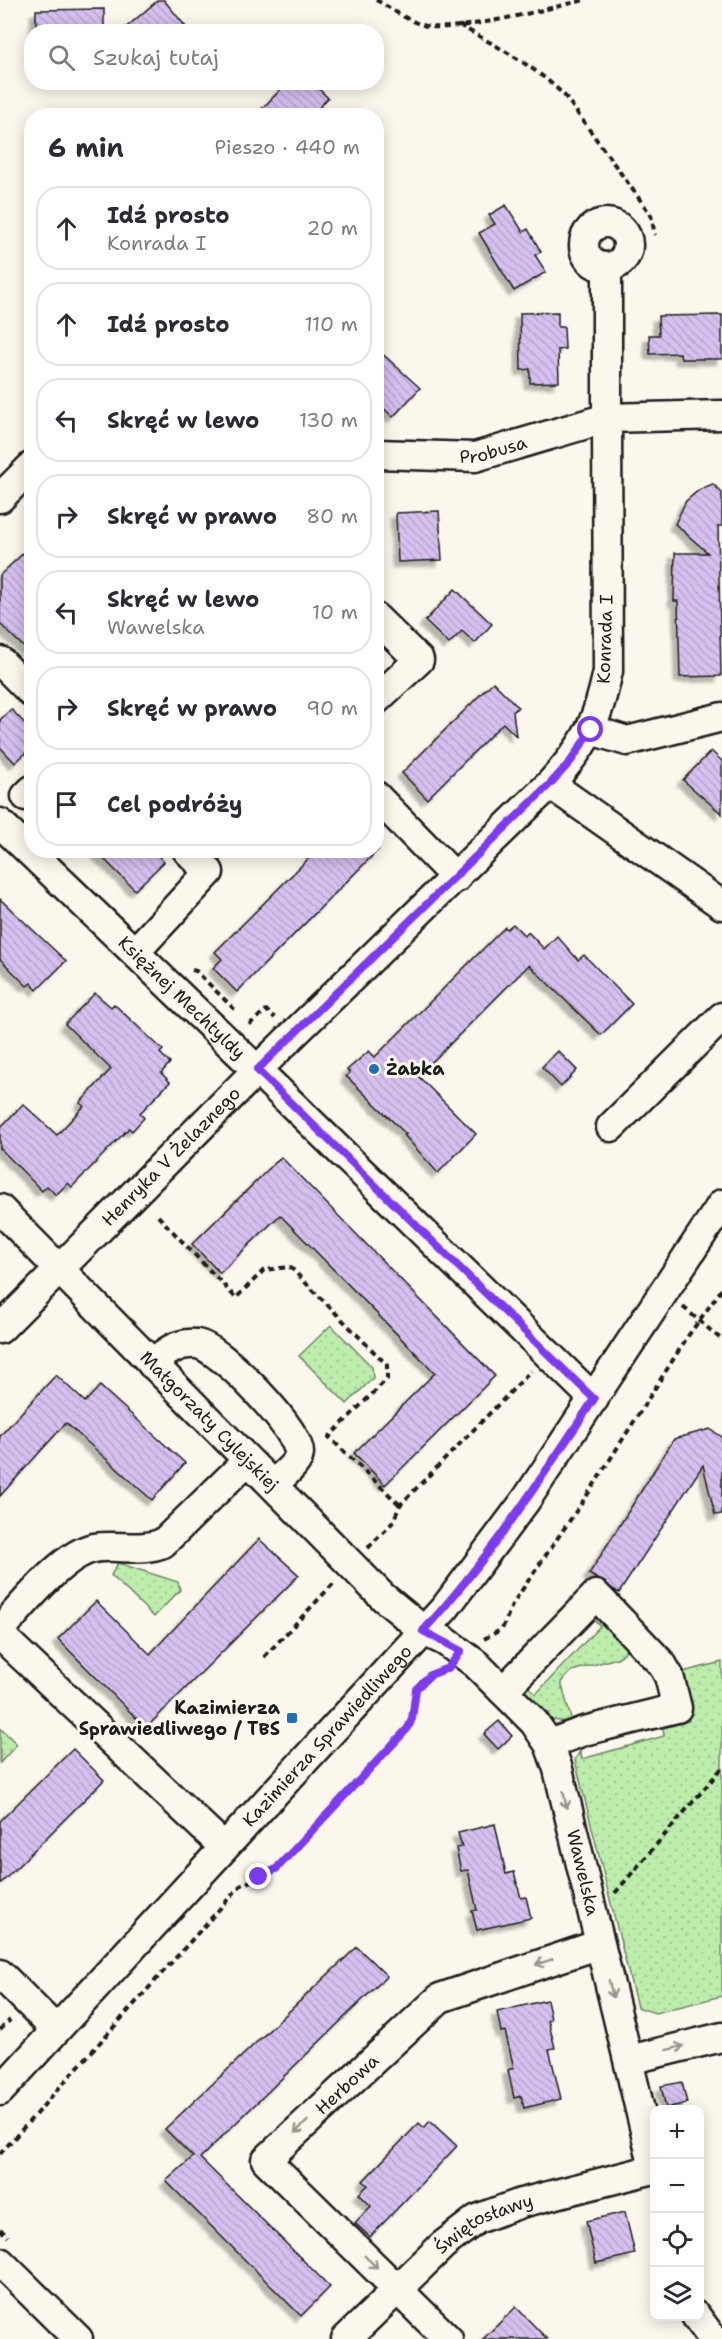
<!DOCTYPE html>
<html lang="pl">
<meta charset="utf-8">
<style>
:root{--surface:#fff;--page:#f7f7f7;--text:#2b2b33;--muted:#7c7c81;--line:#e1e1e2}
body{margin:0;font-family:"Shantell Sans",sans-serif;background:var(--page);color:var(--text)}
.controls{position:absolute;right:18px;bottom:18px;display:grid;overflow:hidden;border-radius:12px;box-shadow:0 3px 15px #0003}
.controls button{width:54px;height:54px;display:grid;place-items:center;padding:0;border:0;border-bottom:2px solid var(--line);background:var(--surface);color:var(--text);font:30px sans-serif}
.stop{position:absolute;width:18px;height:18px;margin:-14px;border:4px solid #7c3aed;border-radius:50%;background:#fff}
.stop.end{background:#7c3aed;border-color:#fff;box-shadow:0 2px 6px #0008}
.list{margin:0;padding:0;list-style:none}
h2{display:flex;justify-content:space-between;align-items:center;height:78px;margin:0;padding:0 24px;font-size:26px}
h2 small{font-size:20px;font-weight:400;color:var(--muted)}
.list li{display:grid;grid-template-columns:39px 1fr auto;gap:18px;align-items:center;box-sizing:border-box;height:84px;margin:0 12px 12px;padding:0 12px;border:2px solid var(--line);border-radius:24px}
.list b{display:block;font-size:22px;white-space:nowrap}
.list p{margin:0;font-size:20px;white-space:nowrap;color:var(--muted)}
.list em{font-size:20px;font-style:normal;color:var(--muted)}
.icon{flex:none;width:33px;height:33px;fill:none;stroke:currentColor;stroke-width:2;stroke-linecap:round;stroke-linejoin:round}
.map{position:relative;flex:none;width:722px;height:2339px;overflow:hidden}
.search{position:absolute;background:var(--surface);box-shadow:0 3px 15px #0003;left:24px;top:24px;width:360px;height:66px;display:flex;align-items:center;gap:15px;box-sizing:border-box;padding:0 21px;border-radius:24px;color:var(--muted);font-size:22px}
.panel{position:absolute;background:var(--surface);box-shadow:0 3px 15px #0003;left:24px;top:108px;width:360px;height:750px;border-radius:24px}
.map>svg:first-child{display:block}
.grass{fill:url(#grass-dots);stroke:#6c8464;stroke-width:1.5}
.building{fill:url(#building-back-hatch);stroke:#1c1c1c;stroke-width:1.5;filter:url(#shadow)}
.lines{fill:none;stroke-linecap:round;stroke-linejoin:round}
.minor-casing{stroke:#1c1c1c;stroke-width:33}
.path{stroke:#1c1c1c;stroke-width:4;stroke-dasharray:6 4.5;stroke-linecap:butt}
.minor{stroke:#fbf7ec;stroke-width:28}
.oneway{stroke:#97948e}
.route{stroke:#7c3aed;stroke-width:8}
.poi-dot{fill:#1f6fb2;stroke:#fbf7ec;stroke-width:2}
.labels{text-anchor:middle;dominant-baseline:central;stroke-width:6;stroke-linejoin:round;paint-order:stroke}
.street-label{font-size:18px;fill:#1c1c1c;stroke:#fbf7ec}
.poi-label{font-size:18px;font-weight:bold;fill:#1c1c1c;stroke:#fbf7ec;text-anchor:start}
</style>
<div class="map">
<svg width="722" height="2339" viewBox="0 0 722 2339">
<defs>
<pattern id="grass-dots" width="8" height="8" patternUnits="userSpaceOnUse" patternTransform="scale(1.5)"><rect width="8" height="8" fill="#bcedac"/><path d="M2 2h.1M6 6h.1" fill="none" stroke="#a1cb93" stroke-width="1.8" stroke-linecap="round"/></pattern>
<pattern id="building-back-hatch" width="6" height="6" patternUnits="userSpaceOnUse" patternTransform="scale(1.5)"><rect width="6" height="6" fill="#d6c0f0"/><path d="M-1 5l2 2M0 0l6 6M5-1l2 2" fill="none" stroke="#b7a4cd"/></pattern>
<filter id="shadow"><feDropShadow dx="-5.5" dy="5.5" stdDeviation="1.5" flood-color="#0004"/></filter>
</defs>
<rect width="100%" height="100%" fill="#fbf7ec"/>
<filter id="ink" filterUnits="userSpaceOnUse"><feTurbulence type="fractalNoise" baseFrequency=".0167" numOctaves="2"/><feDisplacementMap in="SourceGraphic" scale="12" xChannelSelector="R" yChannelSelector="G"/><feConvolveMatrix kernelMatrix="1 2 1 2 8 2 1 2 1" color-interpolation-filters="sRGB"/></filter>
<g filter="url(#ink)">
<g class="grass">
<polygon points="331,1325 372,1367 373,1378 347,1404 299,1356"/>
<polygon points="118,1563 178,1582 180,1590 154,1617 111,1575"/>
<path d="M590,1615H596L626,1641C627,1650 625,1654 617,1658L572,1671L561,1682L572,1722L550,1720L525,1694V1683L536,1694L600,1626Z"/>
<polygon points="722,1662 722,1996 655,2013 637,2007 575,1760 580,1751 582,1759 664,1736 663,1728 689,1721 678,1673"/>
<polygon points="0,1728 17,1744 0,1763"/>
</g>
<g class="building">
<polygon points="158,0 164,0 190,32 121,32"/>
<polygon points="104,9 104,32 36,32 36,10"/>
<polygon points="288,82 312,82 328,98 311,116 255,116"/>
<polygon points="506,205 523,232 528,229 541,252 535,255 546,272 514,291 479,233 495,224 489,215"/>
<polygon points="558,312 558,327 564,327 565,349 558,350 559,382 530,383 530,369 521,370 520,313"/>
<polygon points="722,315 722,359 681,359 680,353 650,354 649,335 659,335 658,316"/>
<polygon points="376,348 420,388 393,417 376,401"/>
<polygon points="713,484 722,493 722,526 718,526 721,676 680,677 678,601 674,601 675,553 708,553 675,524 686,501 699,490"/>
<polygon points="439,511 442,560 398,562 396,513"/>
<polygon points="32,545 32,655 0,624 0,575"/>
<polygon points="455,589 492,624 475,643 462,631 449,644 425,621"/>
<polygon points="493,682 518,707 513,712 516,736 503,723 427,799 402,773"/>
<polygon points="11,709 32,731 32,747 15,763 0,747 0,720"/>
<polygon points="711,751 722,761 722,814 683,780"/>
<polygon points="95,850 153,850 164,862 135,890"/>
<polygon points="317,850 378,850 237,992 213,968 222,959 215,952"/>
<polygon points="0,899 66,961 37,990 31,983 27,986 0,959"/>
<polygon points="513,924 525,936 528,932 544,949 557,936 578,960 584,955 632,1004 601,1035 529,965 418,1076 476,1134 438,1173 404,1135 406,1134 346,1076 350,1073 347,1070 369,1051 375,1057 505,927 507,929"/>
<polygon points="95,993 111,1007 114,1004 163,1050 160,1053 170,1063 161,1073 170,1082 140,1113 144,1118 132,1131 129,1128 72,1187 68,1183 56,1195 47,1186 42,1191 0,1148 0,1128 23,1104 57,1135 84,1106 80,1103 111,1069 65,1024"/>
<polygon points="558,1051 577,1070 561,1087 542,1067"/>
<polygon points="281,1157 495,1376 385,1485 354,1453 435,1373 280,1215 220,1273 192,1244"/>
<polygon points="56,1375 85,1402 100,1386 185,1463 152,1500 66,1423 0,1496 0,1436"/>
<polygon points="710,1429 722,1437 722,1514 715,1515 703,1465 619,1593 589,1574 674,1439"/>
<polygon points="259,1539 299,1575 146,1728 58,1639 96,1601 150,1654"/>
<polygon points="499,1721 512,1736 498,1749 484,1734"/>
<polygon points="73,1749 104,1780 0,1884 0,1821"/>
<polygon points="495,1824 506,1874 514,1872 521,1898 526,1897 531,1918 477,1930 472,1911 477,1910 468,1870 461,1871 456,1848 462,1847 458,1833"/>
<polygon points="357,1947 387,1976 200,2158 330,2287 301,2316 166,2181 193,2157 165,2129"/>
<polygon points="547,2000 551,2019 548,2020 555,2048 549,2049 561,2099 524,2108 521,2096 514,2098 508,2070 514,2068 505,2031 501,2032 497,2012"/>
<polygon points="682,2082 687,2103 666,2108 661,2086"/>
<polygon points="430,2121 457,2146 370,2237 355,2223 371,2206 359,2194 368,2185 363,2181 419,2123 424,2128"/>
<polygon points="625,2212 635,2254 596,2263 586,2221"/>
<polygon points="516,2307 547,2339 483,2339"/>
</g>
<g class="lines">
<defs>
<g id="minor">
<circle cx="606" cy="245" r="22"/>
<path d="M722,415L607,418L608,671C597,724 586,744 550,784L722,905"/>
<path id="s1" d="M376,454L475,457L607,418V267"/>
<polyline points="0,498 32,466"/>
<polyline points="376,618 419,660 376,700"/>
<polyline points="0,661 32,693"/>
<polyline points="591,730 627,741 722,717"/>
<polyline points="26,796 32,790"/>
<polyline points="376,796 456,878"/>
<path id="s2" d="M0,823L257,1070L594,1399"/>
<polyline points="135,952 209,872 187,850"/>
<polyline points="611,1127 722,1017"/>
<path id="s3" d="M0,1209L383,1597L424,1631L445,1641L476,1664L534,1722L549,1744L558,1769L654,2168"/>
<path id="s4" d="M0,1329L257,1070L550,784"/>
<path d="M152,1364C165,1352 178,1342 197,1344C220,1347 300,1431 299,1453C299,1464 280,1477 273,1485"/>
<path d="M0,1630C22,1607 62,1554 94,1548C117,1544 141,1552 163,1543L247,1461"/>
<polyline points="0,1635 224,1847"/>
<polyline points="503,1691 596,1595 662,1664 669,1676 677,1708 584,1731 549,1744"/>
<polyline points="0,1974 56,2030"/>
<polyline points="629,2060 722,2037"/>
<path id="s5" d="M0,2091L445,1608L526,1500L722,1204"/>
<polyline points="0,2262 78,2339"/>
<polyline points="696,2316 713,2339"/>
<path id="s6" d="M346,2339L443,2245L477,2219L521,2203L654,2169"/>
<path id="s7" d="M448,2339L266,2160L440,1998L600,1944"/>
</g>
</defs>
<use href="#minor" class="minor-casing"/>
<g class="path">
<path d="M376,0C391,8 409,22 426,26C458,33 549,8 585,0"/>
<path d="M459,25C496,46 534,65 565,96L651,215L655,235"/>
<polyline points="192,970 196,971 236,1011"/>
<polyline points="249,1025 266,1010 275,1018"/>
<polyline points="158,1216 236,1298 264,1270 290,1267 387,1365 387,1379 329,1437 400,1505"/>
<polyline points="683,1307 722,1340"/>
<polyline points="368,1548 393,1522 400,1505 531,1371"/>
<polyline points="484,1639 502,1629 513,1603 592,1488 688,1336 722,1289"/>
<polyline points="264,1657 334,1583"/>
<polyline points="615,1893 722,1768"/>
<polyline points="0,2030 10,2020"/>
<path d="M0,2154L240,1886L276,1869L408,1728C417,1710 408,1687 430,1675C434,1673 440,1673 444,1670"/>
<polyline points="0,2229 8,2237"/>
</g>
<use href="#minor" class="minor"/>
</g>
<defs><path id="oneway-shaft" d="M-6 0H5M1.5-3L5.5 0L1.5 3" fill="none" stroke-width="1.6" stroke-linecap="round" stroke-linejoin="round" transform="scale(1.5)"/></defs>
<g class="oneway">
<use href="#oneway-shaft" transform="translate(565 1800) rotate(78)"/>
<use href="#oneway-shaft" transform="translate(544 1962) rotate(162)"/>
<use href="#oneway-shaft" transform="translate(611 1989) rotate(76)"/>
<use href="#oneway-shaft" transform="translate(675 2048) rotate(-14)"/>
<use href="#oneway-shaft" transform="translate(301 2127) rotate(137)"/>
<use href="#oneway-shaft" transform="translate(371 2262) rotate(44)"/>
</g>
</g>
<g class="lines" filter="url(#ink)">
<path class="route" d="M259,1877L276,1869L408,1728L412,1719L416,1689L430,1675L448,1668L461,1651L423,1631C488,1560 541,1479 594,1399L257,1070L550,784L571,761L591,730"/>
</g>
<g class="poi-dot">
<circle cx="374" cy="1069" r="6"/>
<rect x="286" y="1712" width="12" height="12" rx="3"/>
</g>
<g class="labels">
<g class="street-label">
<text stroke="none"><textPath href="#s1" startOffset="118">Probusa</textPath></text>
<text transform="translate(605 639) rotate(-88)">Konrada I</text>
<text stroke="none"><textPath href="#s2" startOffset="252">Księżnej Mechtyldy</textPath></text>
<text stroke="none"><textPath href="#s4" startOffset="243">Henryka V Żelaznego</textPath></text>
<text stroke="none"><textPath href="#s3" startOffset="298">Małgorzaty Cylejskiej</textPath></text>
<text stroke="none"><textPath href="#s5" startOffset="483">Kazimierza Sprawiedliwego</textPath></text>
<text stroke="none"><textPath href="#s3" startOffset="902">Wawelska</textPath></text>
<text stroke="none"><textPath href="#s7" startOffset="366">Herbowa</textPath></text>
<text stroke="none"><textPath href="#s6" startOffset="182">Świętosławy</textPath></text>
</g>
<g class="poi-label">
<text x="386" y="1069">Żabka</text>
<text x="280" y="1708" text-anchor="end">Kazimierza<tspan x="280" dy="21">Sprawiedliwego / TBS</tspan></text>
</g>
</g>
</svg>
<div class="controls">
<button>+</button>
<button>−</button>
<button><svg class="icon" aria-label="locate" viewBox="0 0 24 24"><circle cx="12" cy="12" r="6"/><path d="M12 2v4M12 18v4M2 12h4M18 12h4"/></svg></button>
<button><svg class="icon" aria-label="layers" viewBox="0 0 24 24"><path d="M12 4l9 5-9 5-9-5zM3 14l9 5 9-5"/></svg></button>
</div>
<div class="stop" style="left:591px;top:730px"></div>
<div class="stop end" style="left:259px;top:1877px"></div>
<div class="search"><svg class="icon" aria-label="search" viewBox="0 0 24 24"><circle cx="10" cy="10" r="6"/><path d="M15 15l6 6"/></svg>Szukaj tutaj</div>
<section class="panel">
<h2>6 min<small>Pieszo · 440 m</small></h2>
<ul class="list">
<li><svg class="icon" aria-label="ahead" viewBox="0 0 24 24"><path d="M12 20V5M6 11l6-6 6 6"/></svg><div><b>Idź prosto</b><p>Konrada I</p></div><em>20 m</em></li>
<li><svg class="icon" aria-label="ahead" viewBox="0 0 24 24"><path d="M12 20V5M6 11l6-6 6 6"/></svg><div><b>Idź prosto</b></div><em>110 m</em></li>
<li><svg class="icon" aria-label="left" viewBox="0 0 24 24"><path d="M17 20v-9H6M10 6l-5 5 5 5"/></svg><div><b>Skręć w lewo</b></div><em>130 m</em></li>
<li><svg class="icon" aria-label="right" viewBox="0 0 24 24"><path d="M7 20v-9h11M14 6l5 5-5 5"/></svg><div><b>Skręć w prawo</b></div><em>80 m</em></li>
<li><svg class="icon" aria-label="left" viewBox="0 0 24 24"><path d="M17 20v-9H6M10 6l-5 5 5 5"/></svg><div><b>Skręć w lewo</b><p>Wawelska</p></div><em>10 m</em></li>
<li><svg class="icon" aria-label="right" viewBox="0 0 24 24"><path d="M7 20v-9h11M14 6l5 5-5 5"/></svg><div><b>Skręć w prawo</b></div><em>90 m</em></li>
<li><svg class="icon" aria-label="arrive" viewBox="0 0 24 24"><path d="M6 21V4h12l-3 4 3 4H6"/></svg><div><b>Cel podróży</b></div></li>
</ul>
</section>
</div>
